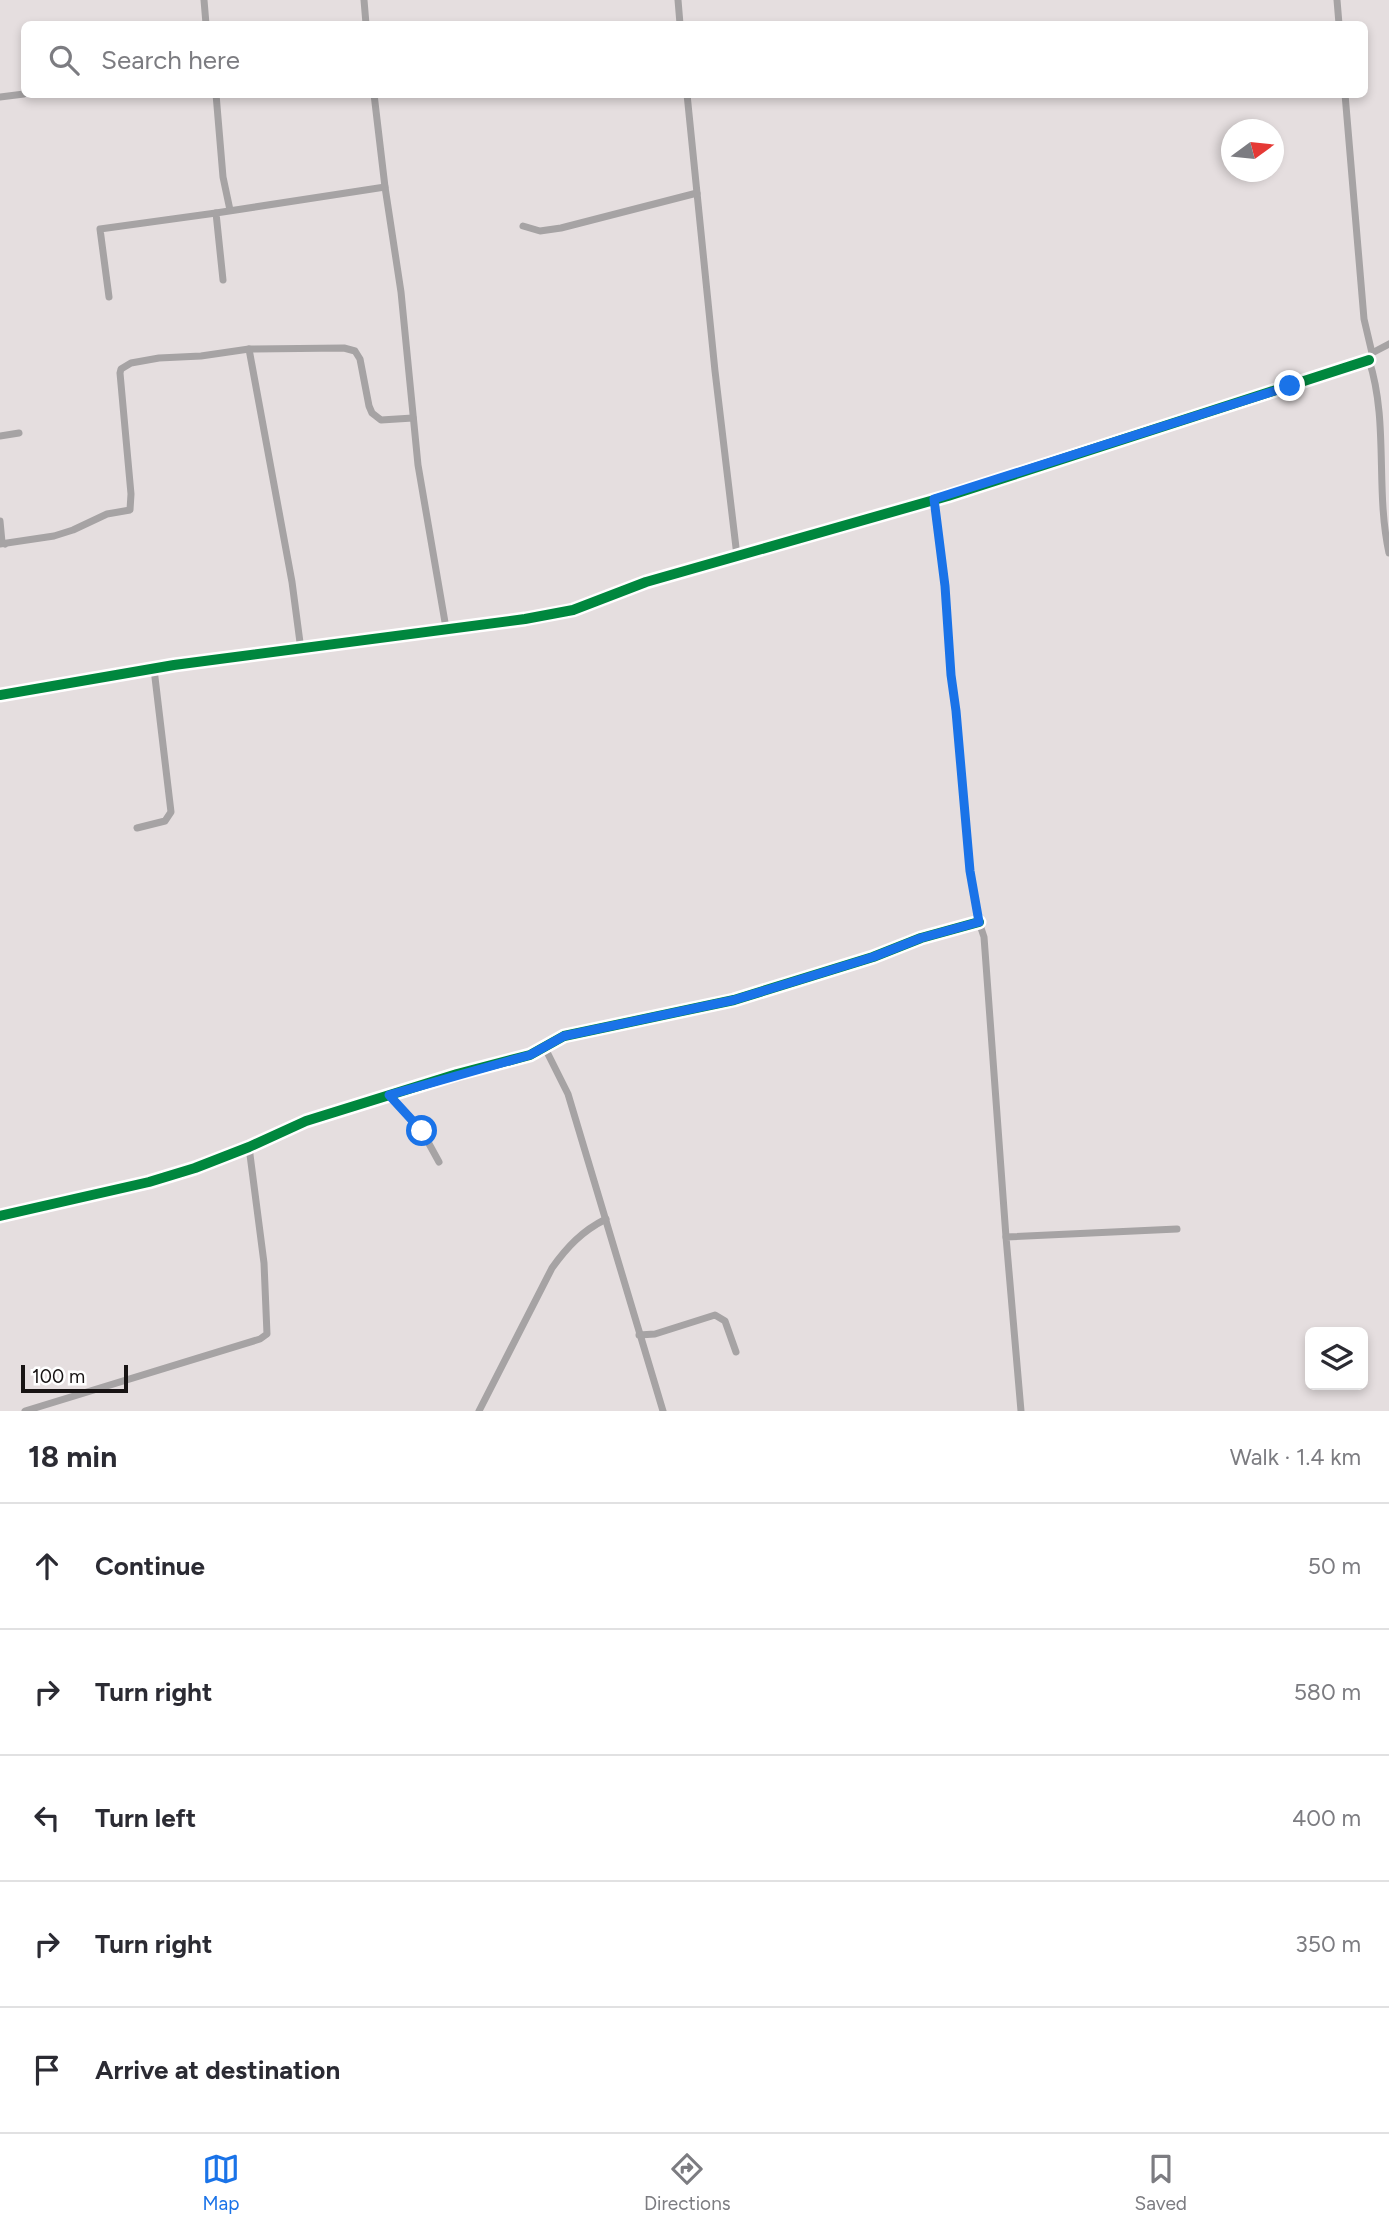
<!DOCTYPE html>
<meta charset="utf-8">
<style>
:root{--surface:#fff;--page:#f7f7f7;--text:#2b2b33;--muted:#7c7c81;--line:#e1e1e2;--accent:#1a73e8}
body{margin:0;font-family:Figtree,sans-serif;background:var(--page);color:var(--text)}
.controls{position:absolute;right:21px;bottom:21px;display:grid;overflow:hidden;border-radius:10px;box-shadow:0 4px 10px #0003}
.controls button{width:63px;height:63px;display:grid;place-items:center;padding:0;border:0;border-bottom:2px solid var(--line);background:var(--surface);color:var(--text);font:35px sans-serif}
.compass{position:absolute;left:1221px;top:119px;width:63px;height:63px;border-radius:50%;background:var(--surface);box-shadow:0 4px 10px #0003;rotate:75deg}
.scale{position:absolute;left:21px;bottom:18px;width:107px;box-sizing:border-box;padding-left:7px;border:4px solid #181414;border-top:0;font-size:19px;line-height:24px;white-space:nowrap;color:#181414;-webkit-text-stroke:5px #fff;paint-order:stroke}
.stop{position:absolute;width:21px;height:21px;margin:-16px;border:5px solid #1a73e8;border-radius:50%;background:#fff}
.stop.end{background:#1a73e8;border-color:#fff;box-shadow:0 2px 7px #0008}
.list{margin:0;padding:0;list-style:none}
h2{display:flex;justify-content:space-between;align-items:center;height:91px;margin:0;padding:0 28px;font-size:30px}
h2 small{font-size:23px;font-weight:400;color:var(--muted)}
.list li{display:grid;grid-template-columns:46px 1fr auto;gap:21px;align-items:center;box-sizing:border-box;height:126px;padding:0 28px;border-top:2px solid var(--line)}
.list b{display:block;font-size:26px;white-space:nowrap}
.list em{font-size:23px;font-style:normal;color:var(--muted)}
.icon{flex:none;width:38px;height:38px;fill:none;stroke:currentColor;stroke-width:2;stroke-linecap:round;stroke-linejoin:round}
.map{position:relative;flex:none;width:1389px;height:1411px;overflow:hidden}
.search{position:absolute;background:var(--surface);box-shadow:0 4px 10px #0003;left:21px;right:21px;top:21px;height:77px;display:flex;align-items:center;gap:18px;box-sizing:border-box;padding:0 24px;border-radius:10px;color:var(--muted);font-size:26px}
.sheet{height:721px;background:var(--surface)}
nav{display:flex;justify-content:space-around;align-items:center;box-sizing:border-box;height:98px;border-top:2px solid var(--line);background:var(--surface);font-size:19px;color:var(--muted)}
nav a{display:grid;justify-items:center;gap:4px}
nav .on{color:var(--accent)}
.map>svg:first-child{display:block}
.lines{fill:none;stroke-linecap:round;stroke-linejoin:round}
.minor{stroke:#a6a3a4;stroke-width:7}
.cycleway-casing{stroke:#fff;stroke-width:15}
.cycleway{stroke:#00873e;stroke-width:10}
.route{stroke:#1a73e8;stroke-width:9}
</style>
<div class="map">
<svg width="1389" height="1411" viewBox="0 0 1389 1411">
<rect width="100%" height="100%" fill="#e5dedf"/>
<g class="lines">
<g class="minor">
<polyline points="204,0 206,24"/>
<polyline points="364,0 366,24"/>
<polyline points="678,0 680,24"/>
<polyline points="1337,0 1339,24"/>
<polyline points="216,94 223,177 230,210"/>
<polyline points="374,94 385,187 401,292 418,465 446,628"/>
<polyline points="687,94 715,371 737,556"/>
<path d="M1345,94L1364,319L1372,353L1369,360C1389,422 1375,489 1389,553"/>
<polyline points="0,97 24,94"/>
<polyline points="523,226 540,231 561,228 697,193"/>
<polyline points="223,280 216,213 385,187"/>
<polyline points="109,297 100,229 216,213"/>
<polyline points="249,349 292,582 301,650"/>
<polyline points="1372,353 1389,344"/>
<polyline points="0,436 19,433"/>
<polyline points="934,499 945,586 951,675 956,711 970,871 979,922 984,937 1006,1237"/>
<polyline points="0,521 2,542 5,544"/>
<polyline points="0,544 54,536 73,530 107,514 130,510 131,494 120,373 121,369 131,363 159,358 201,356 249,349 344,348 355,351 360,359 369,406 372,413 381,420 413,418"/>
<polyline points="0,695 174,665 525,619 573,610 646,582 948,496 1369,360"/>
<polyline points="137,828 165,821 171,812 154,669"/>
<polyline points="545,1048 568,1094 663,1411"/>
<polyline points="389,1095 422,1131 439,1162"/>
<polyline points="0,1216 149,1182 195,1168 249,1147 306,1121 457,1074 530,1055 564,1036 734,1000 873,957 921,938 979,922"/>
<polyline points="639,1335 655,1334 715,1315 725,1321 736,1352"/>
<polyline points="25,1411 260,1339 267,1334 264,1263 249,1147"/>
<path d="M479,1411L552,1268C567,1247 582,1231 606,1219"/>
<polyline points="1021,1411 1006,1237 1177,1229"/>
</g>
<defs>
<g id="cycleway">
<polyline points="0,695 174,665 525,619 573,610 646,582 948,496 1369,360"/>
<polyline points="0,1216 149,1182 195,1168 249,1147 306,1121 457,1074 530,1055 564,1036 734,1000 873,957 921,938 979,922"/>
</g>
</defs>
<use href="#cycleway" class="cycleway-casing"/>
<use href="#cycleway" class="cycleway"/>
</g>
<g class="lines">
<polyline class="route" points="422,1131 389,1095 530,1055 564,1036 734,1000 873,957 921,938 979,922 970,871 956,711 951,675 945,586 934,499 1290,386"/>
</g>
</svg>
<div class="controls">
<button><svg class="icon" aria-label="layers" viewBox="0 0 24 24"><path d="M12 4l9 5-9 5-9-5zM3 14l9 5 9-5"/></svg></button>
</div>
<svg class="compass" viewBox="-18 -18 36 36"><path d="M0-13l5 13h-10z" fill="#e53935"/><path d="M0 13l5-13h-10z" fill="#7c7c81"/></svg>
<div class="scale">100 m</div>
<div class="stop" style="left:422px;top:1131px"></div>
<div class="stop end" style="left:1290px;top:386px"></div>
<div class="search"><svg class="icon" aria-label="search" viewBox="0 0 24 24"><circle cx="10" cy="10" r="6"/><path d="M15 15l6 6"/></svg>Search here</div>
</div>
<section class="sheet">
<h2>18 min<small>Walk · 1.4 km</small></h2>
<ul class="list">
<li><svg class="icon" aria-label="ahead" viewBox="0 0 24 24"><path d="M12 20V5M6 11l6-6 6 6"/></svg><div><b>Continue</b></div><em>50 m</em></li>
<li><svg class="icon" aria-label="right" viewBox="0 0 24 24"><path d="M7 20v-9h11M14 6l5 5-5 5"/></svg><div><b>Turn right</b></div><em>580 m</em></li>
<li><svg class="icon" aria-label="left" viewBox="0 0 24 24"><path d="M17 20v-9H6M10 6l-5 5 5 5"/></svg><div><b>Turn left</b></div><em>400 m</em></li>
<li><svg class="icon" aria-label="right" viewBox="0 0 24 24"><path d="M7 20v-9h11M14 6l5 5-5 5"/></svg><div><b>Turn right</b></div><em>350 m</em></li>
<li><svg class="icon" aria-label="arrive" viewBox="0 0 24 24"><path d="M6 21V4h12l-3 4 3 4H6"/></svg><div><b>Arrive at destination</b></div></li>
</ul>
</section>
<nav>
<a class="on"><svg class="icon" aria-label="map" viewBox="0 0 24 24"><path d="M3 6l6-2 6 2 6-2v14l-6 2-6-2-6 2zM9 4v14M15 6v14"/></svg>Map</a>
<a><svg class="icon" aria-label="directions" viewBox="0 0 24 24"><path d="M12 3l9 9-9 9-9-9zM9 14v-3h6M13 9l2 2-2 2"/></svg>Directions</a>
<a><svg class="icon" aria-label="saved" viewBox="0 0 24 24"><path d="M7 4h10v16l-5-4-5 4z"/></svg>Saved</a>
</nav>
